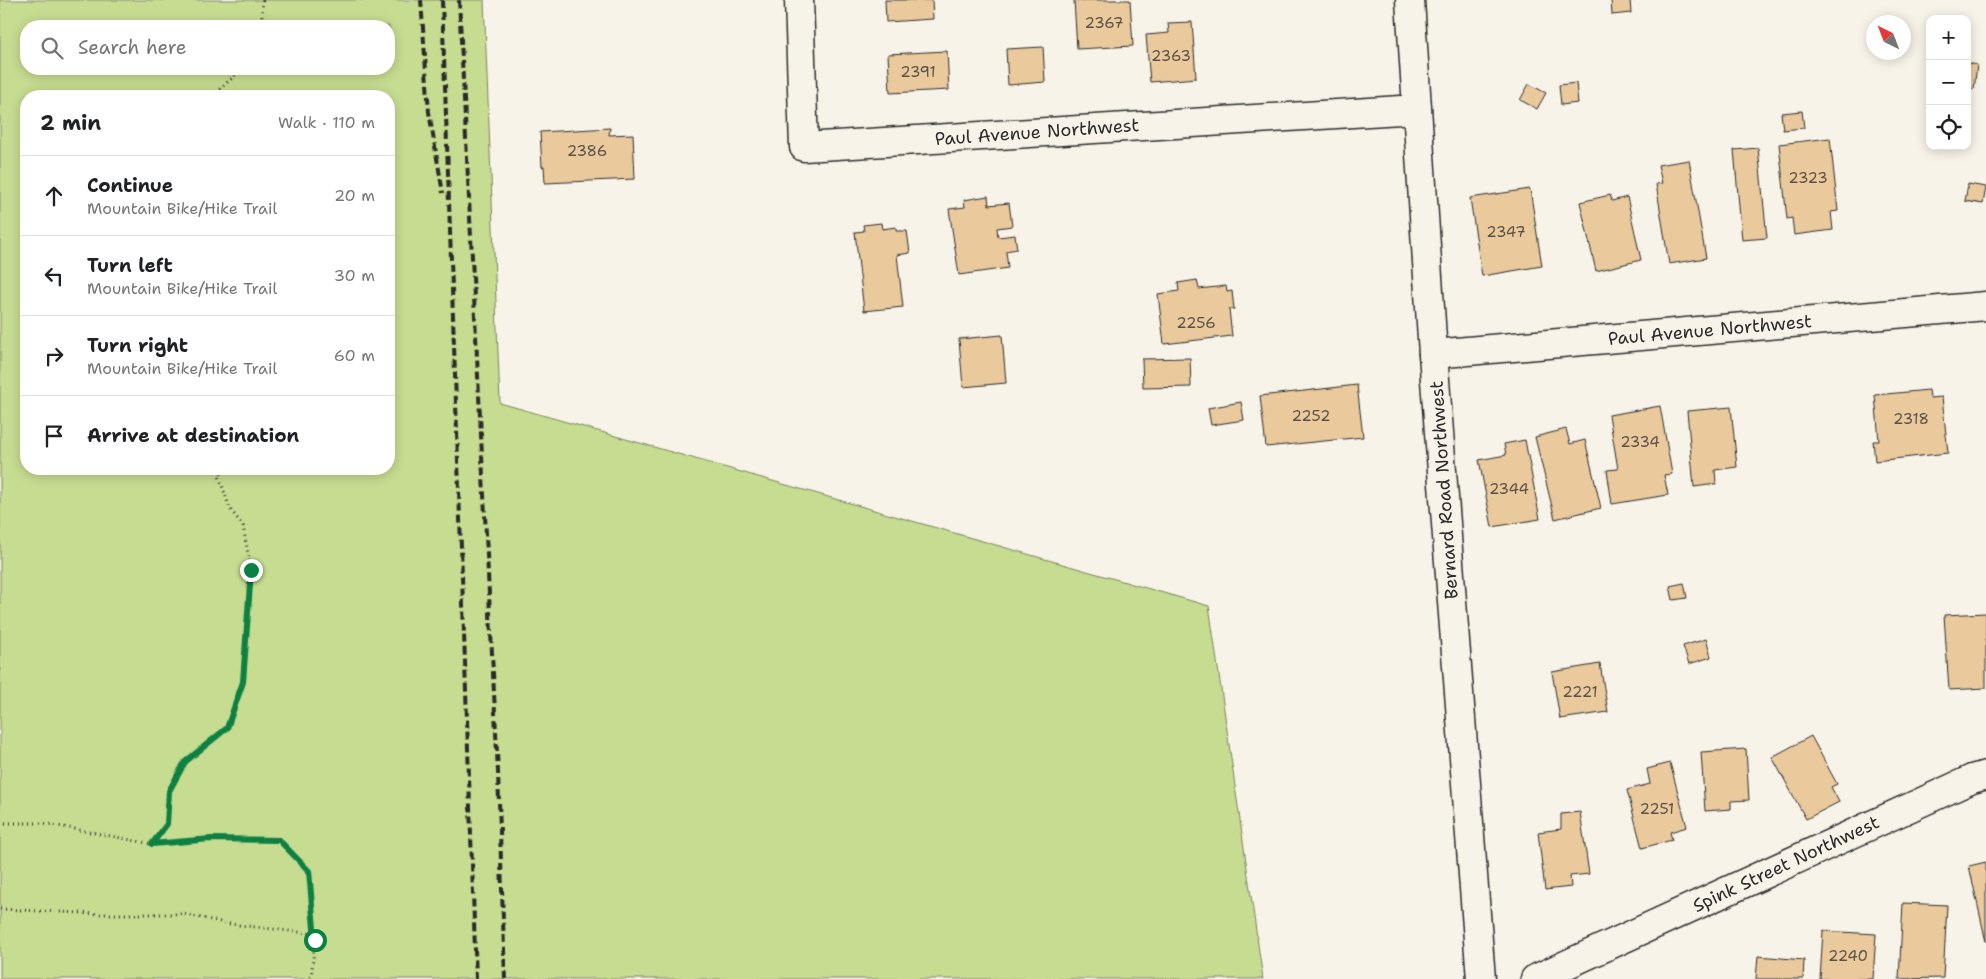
<!DOCTYPE html>
<meta charset="utf-8">
<style>
:root{--surface:#fff;--page:#f2f2f2;--text:#202124;--muted:#757577;--line:#e0e0e0}
body{margin:0;font-family:"Shantell Sans",sans-serif;background:var(--page);color:var(--text)}
.controls{position:absolute;right:15px;top:15px;display:grid;overflow:hidden;border-radius:10px;box-shadow:0 2px 12px #0003}
.controls button{width:45px;height:45px;display:grid;place-items:center;padding:0;border:0;border-bottom:1px solid var(--line);background:var(--surface);color:var(--text);font:25px sans-serif}
.compass{position:absolute;left:1866px;top:15px;width:45px;height:45px;border-radius:50%;background:var(--surface);box-shadow:0 2px 12px #0003;rotate:318deg}
.stop{position:absolute;width:15px;height:15px;margin:-11px;border:4px solid #0b8043;border-radius:50%;background:#fff}
.stop.end{background:#0b8043;border-color:#fff;box-shadow:0 1px 5px #0008}
.list{margin:0;padding:0;list-style:none}
h2{display:flex;justify-content:space-between;align-items:center;height:65px;margin:0;padding:0 20px;font-size:21px}
h2 small{font-size:16px;font-weight:400;color:var(--muted)}
.list li{display:grid;grid-template-columns:32px 1fr auto;gap:15px;align-items:center;box-sizing:border-box;height:80px;padding:0 20px;border-top:1px solid var(--line)}
.list b{display:block;font-size:19px;white-space:nowrap}
.list p{margin:0;font-size:16px;white-space:nowrap;color:var(--muted)}
.list em{font-size:16px;font-style:normal;color:var(--muted)}
.icon{flex:none;width:28px;height:28px;fill:none;stroke:currentColor;stroke-width:2;stroke-linecap:round;stroke-linejoin:round}
.map{position:relative;flex:none;width:1986px;height:979px;overflow:hidden}
.search{position:absolute;background:var(--surface);box-shadow:0 2px 12px #0003;left:20px;top:20px;width:375px;height:55px;display:flex;align-items:center;gap:12px;box-sizing:border-box;padding:0 18px;border-radius:20px;color:var(--muted);font-size:19px}
.panel{position:absolute;background:var(--surface);box-shadow:0 2px 12px #0003;left:20px;top:90px;width:375px;height:385px;border-radius:20px}
.map>svg:first-child{display:block}
.green{fill:#c6dc91;stroke:#78845e;fill-rule:evenodd}
.building{fill:#eac99c;stroke:#2b2b2b}
.lines{fill:none;stroke-linecap:round;stroke-linejoin:round}
.minor-casing{stroke:#2b2b2b;stroke-width:31}
.path{stroke:#2b2b2b;stroke-width:3;stroke-dasharray:1 4;stroke-linecap:butt}
.minor{stroke:#f7f3e8;stroke-width:28}
.rail{stroke:#2b2b2b;stroke-width:4;stroke-dasharray:8 4;stroke-linecap:butt}
.route{stroke:#0b8043;stroke-width:6}
.labels{text-anchor:middle;dominant-baseline:central;stroke-width:5;stroke-linejoin:round;paint-order:stroke}
.number-label{font-size:15px;fill:#5b5247}
.street-label{font-size:18px;fill:#2b2b2b;stroke:#f7f3e8}
</style>
<div class="map">
<svg width="1986" height="979" viewBox="0 0 1986 979">
<rect width="100%" height="100%" fill="#f7f3e8"/>
<filter id="ink" filterUnits="userSpaceOnUse"><feTurbulence type="fractalNoise" baseFrequency=".02" numOctaves="2"/><feDisplacementMap in="SourceGraphic" scale="10" xChannelSelector="R" yChannelSelector="G"/><feConvolveMatrix kernelMatrix="1 2 1 2 8 2 1 2 1" color-interpolation-filters="sRGB"/></filter>
<g filter="url(#ink)">
<path class="green" d="M0,0H484L500,403L1209,606L1263,979H0ZM26,26H389V69H26ZM26,96H389V469H26Z"/>
<g class="building">
<polygon points="885,0 932,0 933,19 886,22"/>
<polygon points="1074,0 1130,0 1133,46 1077,49"/>
<polygon points="1611,0 1630,0 1631,13 1612,15"/>
<polygon points="1192,22 1196,78 1150,82 1146,35 1169,33 1168,23"/>
<polygon points="1043,47 1045,82 1008,85 1006,49"/>
<polygon points="947,51 949,90 890,93 888,54"/>
<polygon points="1967,63 1977,65 1974,89 1967,88"/>
<polygon points="1576,83 1578,103 1561,105 1559,85"/>
<polygon points="1529,84 1546,93 1537,109 1520,100"/>
<polygon points="1802,111 1804,128 1783,130 1781,113"/>
<polygon points="610,128 609,135 633,134 635,179 545,183 544,166 542,167 540,132"/>
<polygon points="1830,138 1838,211 1831,212 1833,230 1794,235 1792,218 1787,219 1779,144"/>
<polygon points="1758,148 1767,238 1742,240 1734,150"/>
<polygon points="1689,160 1706,258 1669,264 1656,184 1662,183 1658,165"/>
<polygon points="1968,184 1986,187 1983,204 1965,201"/>
<polygon points="1530,189 1542,266 1482,276 1470,198"/>
<polygon points="1610,195 1612,201 1627,197 1641,260 1596,271 1580,202"/>
<polygon points="988,196 989,205 1009,203 1012,226 997,228 998,237 1015,235 1017,249 1006,251 1008,268 959,275 949,209 965,207 964,200"/>
<polygon points="881,223 882,229 896,227 896,231 907,231 910,253 897,255 903,307 864,311 855,232 864,231 863,225"/>
<polygon points="1197,280 1199,289 1226,286 1227,292 1232,291 1234,309 1229,309 1232,336 1164,344 1158,294 1179,291 1178,283"/>
<polygon points="1002,335 1006,383 963,387 959,339"/>
<polygon points="1190,358 1191,387 1143,388 1142,359"/>
<polygon points="1357,385 1363,437 1266,447 1260,396"/>
<polygon points="1929,390 1930,398 1942,397 1948,453 1875,461 1873,441 1879,441 1875,395"/>
<polygon points="1241,402 1244,420 1211,425 1208,408"/>
<polygon points="1660,406 1672,474 1664,475 1668,495 1612,504 1607,470 1618,469 1609,415"/>
<polygon points="1731,407 1737,467 1715,470 1716,484 1694,487 1687,411"/>
<polygon points="1566,429 1570,444 1585,440 1601,508 1555,519 1535,437"/>
<polygon points="1525,440 1540,519 1492,527 1479,460 1506,455 1504,444"/>
<polygon points="1684,583 1687,598 1673,600 1670,586"/>
<polygon points="1986,613 1986,688 1949,690 1944,615"/>
<polygon points="1706,639 1711,657 1689,664 1683,646"/>
<polygon points="1600,664 1608,712 1560,719 1552,672"/>
<polygon points="1811,736 1837,784 1831,787 1839,802 1806,819 1772,757"/>
<polygon points="1746,749 1749,800 1731,801 1731,809 1705,811 1701,752"/>
<polygon points="1670,763 1687,827 1670,832 1672,840 1642,848 1627,790 1650,784 1647,769"/>
<polygon points="1580,812 1589,874 1570,876 1571,887 1545,890 1538,832 1561,829 1561,814"/>
<polygon points="1986,862 1986,942 1969,866"/>
<polygon points="1903,903 1947,905 1943,978 1899,979"/>
<polygon points="1823,931 1876,934 1873,979 1820,979"/>
<polygon points="1758,956 1804,960 1803,979 1756,979"/>
</g>
<g class="lines">
<defs>
<g id="minor">
<polyline points="799,0 804,147 1417,109"/>
<polyline points="1410,0 1433,354 1481,979"/>
<polyline points="1433,354 1986,306"/>
<polyline points="1535,979 1972,779 1986,775"/>
</g>
</defs>
<use href="#minor" class="minor-casing"/>
<g class="path">
<polyline points="261,26 263,0"/>
<polyline points="212,96 242,69"/>
<polyline points="0,823 43,823 152,844 211,839 279,840 309,871 315,940 311,979"/>
<polyline points="152,844 167,824 169,791 185,762 227,728 243,682 251,570 243,526 230,509 219,476 224,469"/>
<polyline points="0,909 102,914 183,914 230,924 315,934"/>
</g>
<use href="#minor" class="minor"/>
<g class="rail">
<polyline points="421,0 429,112 443,193"/>
<polyline points="442,0 476,979"/>
<polyline points="459,0 498,772 505,979"/>
</g>
</g>
</g>
<g class="lines" filter="url(#ink)">
<polyline class="route" points="251,570 243,682 227,728 185,762 169,791 167,824 152,844 211,839 279,840 309,871 315,940"/>
</g>
<g class="labels">
<g class="number-label">
<text x="1104" y="23">2367</text>
<text x="1171" y="56">2363</text>
<text x="918" y="72">2391</text>
<text x="587" y="151">2386</text>
<text x="1808" y="178">2323</text>
<text x="1506" y="232">2347</text>
<text x="1196" y="323">2256</text>
<text x="1311" y="416">2252</text>
<text x="1911" y="419">2318</text>
<text x="1640" y="442">2334</text>
<text x="1509" y="489">2344</text>
<text x="1580" y="692">2221</text>
<text x="1657" y="809">2251</text>
<text x="1848" y="956">2240</text>
</g>
<g class="street-label">
<text transform="translate(1037 132) rotate(-4)">Paul Avenue Northwest</text>
<text transform="translate(1710 330) rotate(-5)">Paul Avenue Northwest</text>
<text transform="translate(1444 490) rotate(-94)">Bernard Road Northwest</text>
<text transform="translate(1786 864) rotate(-25)">Spink Street Northwest</text>
</g>
</g>
</svg>
<div class="controls">
<button>+</button>
<button>−</button>
<button><svg class="icon" aria-label="locate" viewBox="0 0 24 24"><circle cx="12" cy="12" r="6"/><path d="M12 2v4M12 18v4M2 12h4M18 12h4"/></svg></button>
</div>
<svg class="compass" viewBox="-18 -18 36 36"><path d="M0-13l5 13h-10z" fill="#e53935"/><path d="M0 13l5-13h-10z" fill="#757577"/></svg>
<div class="stop" style="left:315px;top:940px"></div>
<div class="stop end" style="left:251px;top:570px"></div>
<div class="search"><svg class="icon" aria-label="search" viewBox="0 0 24 24"><circle cx="10" cy="10" r="6"/><path d="M15 15l6 6"/></svg>Search here</div>
<section class="panel">
<h2>2 min<small>Walk · 110 m</small></h2>
<ul class="list">
<li><svg class="icon" aria-label="ahead" viewBox="0 0 24 24"><path d="M12 20V5M6 11l6-6 6 6"/></svg><div><b>Continue</b><p>Mountain Bike/Hike Trail</p></div><em>20 m</em></li>
<li><svg class="icon" aria-label="left" viewBox="0 0 24 24"><path d="M17 20v-9H6M10 6l-5 5 5 5"/></svg><div><b>Turn left</b><p>Mountain Bike/Hike Trail</p></div><em>30 m</em></li>
<li><svg class="icon" aria-label="right" viewBox="0 0 24 24"><path d="M7 20v-9h11M14 6l5 5-5 5"/></svg><div><b>Turn right</b><p>Mountain Bike/Hike Trail</p></div><em>60 m</em></li>
<li><svg class="icon" aria-label="arrive" viewBox="0 0 24 24"><path d="M6 21V4h12l-3 4 3 4H6"/></svg><div><b>Arrive at destination</b></div></li>
</ul>
</section>
</div>
